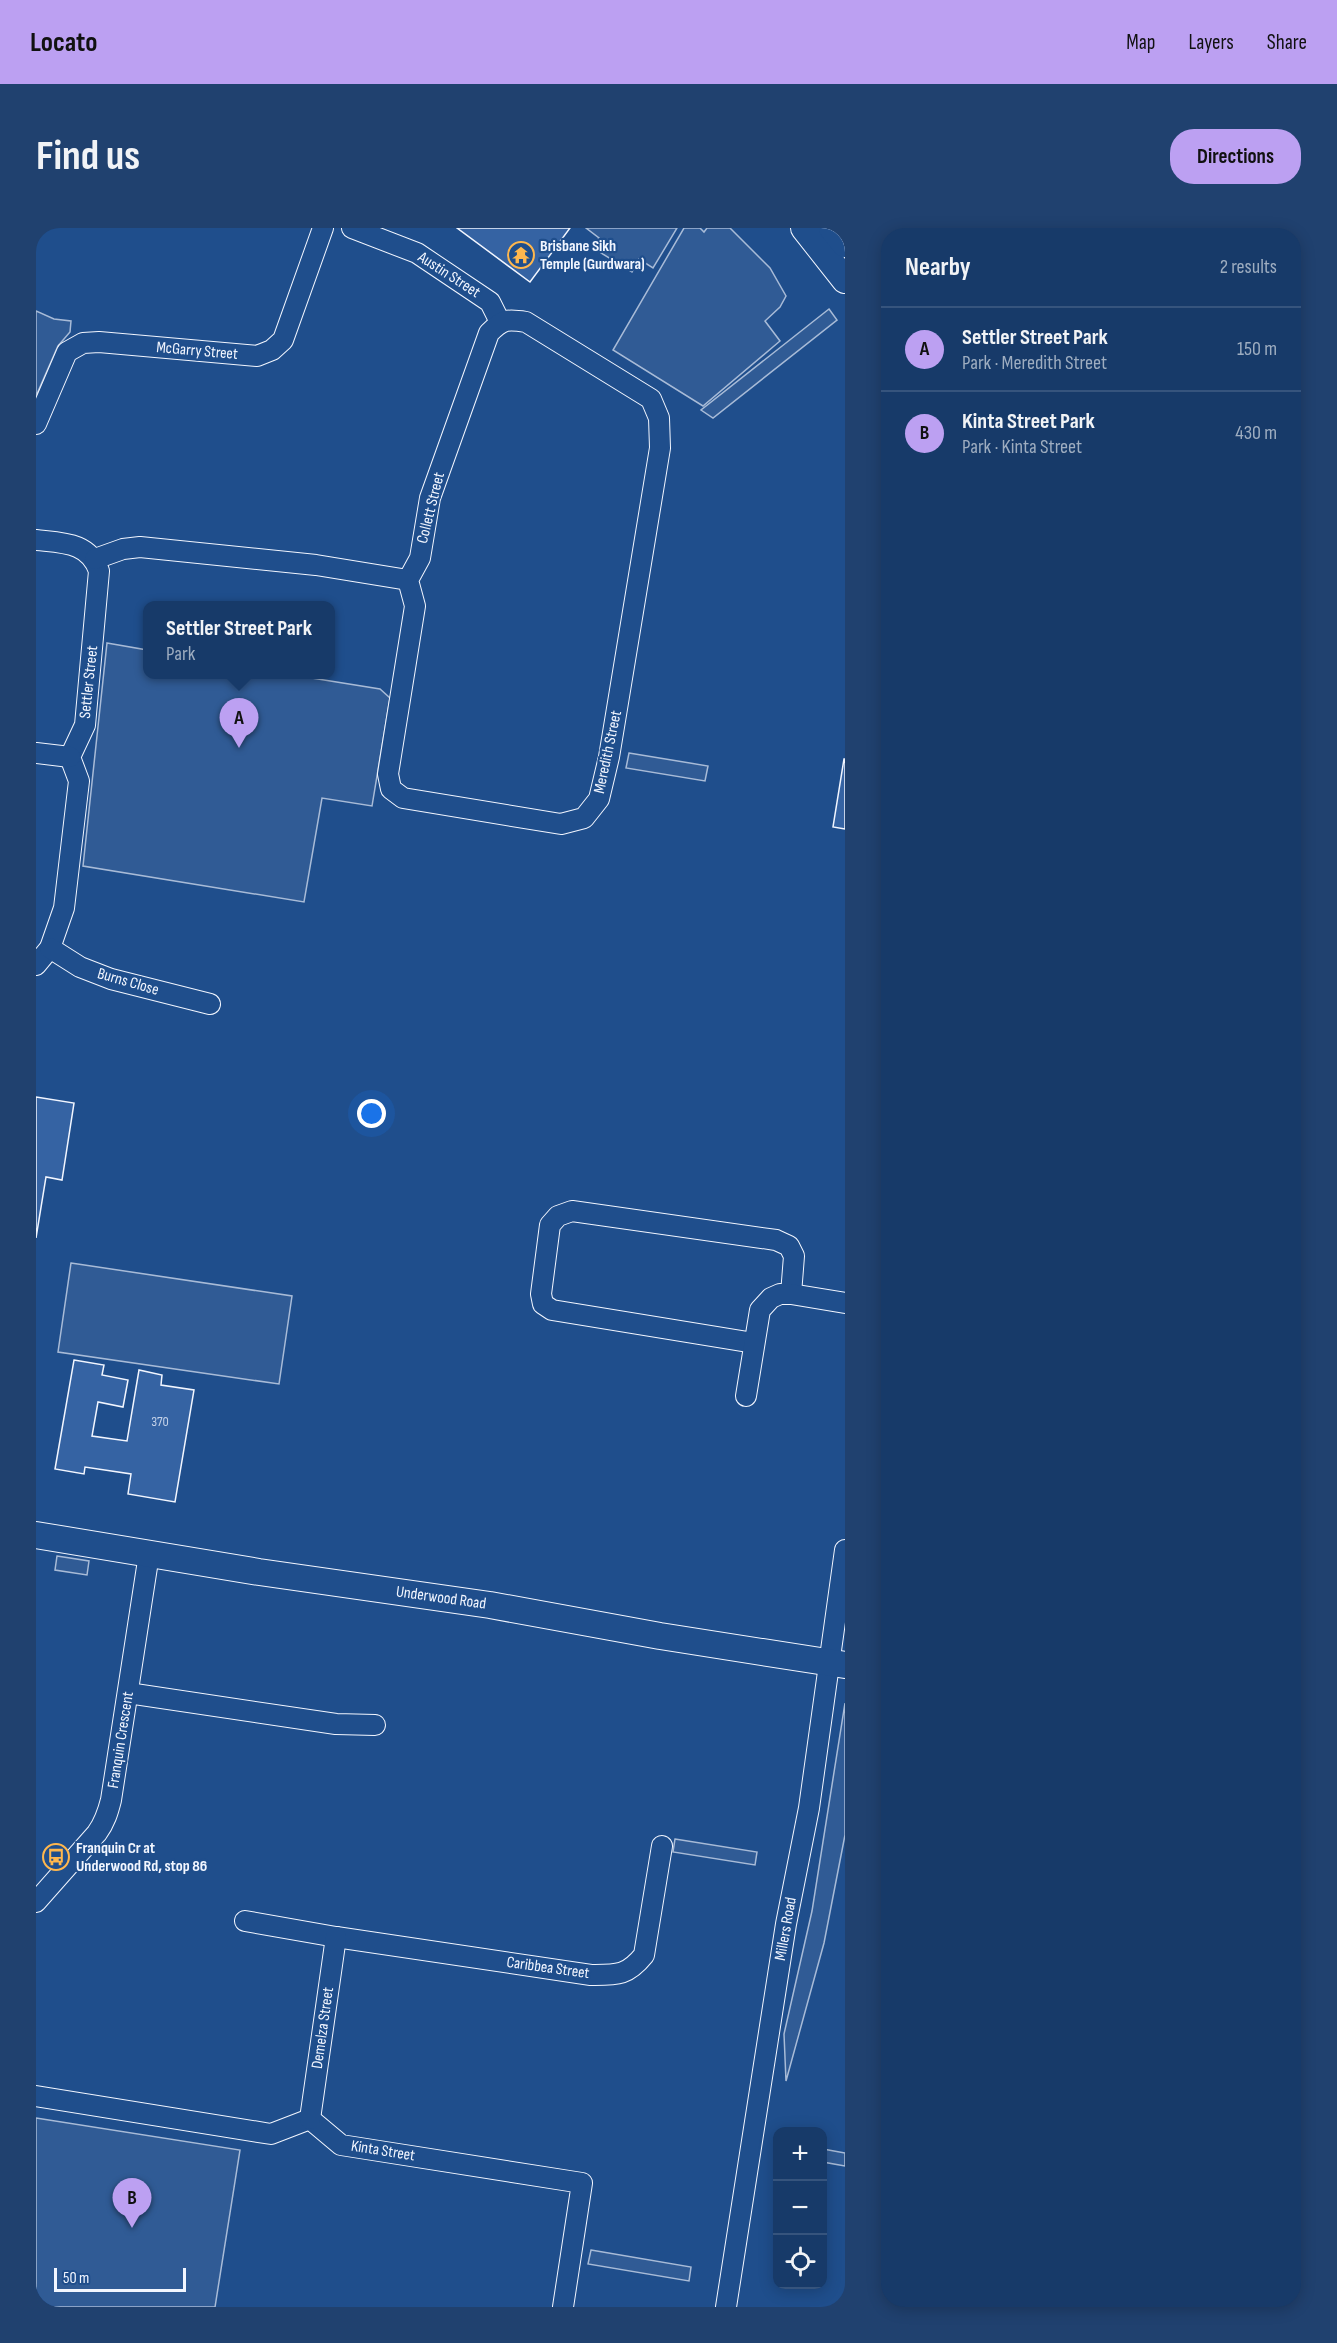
<!DOCTYPE html>
<meta charset="utf-8">
<style>
:root{--surface:#173a69;--page:#20416f;--text:#f1f3f6;--muted:#9eadc0;--line:#36547d;--accent:#bca0f2}
body{margin:0;font-family:"Sofia Sans Condensed",sans-serif;background:var(--page);color:var(--text)}
.controls{position:absolute;right:18px;bottom:18px;display:grid;overflow:hidden;border-radius:12px;box-shadow:0 3px 15px #0003}
.controls button{width:54px;height:54px;display:grid;place-items:center;padding:0;border:0;border-bottom:2px solid var(--line);background:var(--surface);color:var(--text);font:30px sans-serif}
.scale{position:absolute;left:18px;bottom:15px;width:132px;box-sizing:border-box;padding-left:6px;border:3px solid #f2f6ff;border-top:0;font-size:16px;line-height:21px;white-space:nowrap;color:#f2f6ff;-webkit-text-stroke:4px #1f4e8c;paint-order:stroke}
.you{position:absolute;left:336px;top:886px;width:21px;height:21px;margin:-15px;border:4px solid #fff;border-radius:50%;background:#1a73e8;box-shadow:0 0 0 9px #1a73e833}
.badge{display:grid;place-items:center;width:39px;height:39px;border-radius:50%;background:var(--accent);color:#111;font-size:20px;font-weight:700}
.pin{position:absolute;translate:-50% -50px;filter:drop-shadow(0 2px 3px #0008)}
.pin::after{content:'';position:absolute;top:32px;width:21px;height:18px;background:inherit;clip-path:polygon(0 0,100% 0,50% 100%)}
.popup{position:absolute;left:107px;top:373px;width:192px;height:78px;box-sizing:border-box;display:grid;place-content:center;border-radius:12px;background:var(--surface);filter:drop-shadow(0 2px 4px #0005);font-size:20px;white-space:nowrap;color:var(--muted)}
.popup b{font-size:22px;color:var(--text)}
.popup::after{content:'';position:absolute;left:50%;top:100%;margin-left:-12px;border:12px solid transparent;border-top-color:var(--surface)}
.list{margin:0;padding:0;list-style:none}
h2{display:flex;justify-content:space-between;align-items:center;height:78px;margin:0;padding:0 24px;font-size:26px}
h2 small{font-size:20px;font-weight:400;color:var(--muted)}
.list li{display:grid;grid-template-columns:39px 1fr auto;gap:18px;align-items:center;box-sizing:border-box;height:84px;padding:0 24px;border-top:2px solid var(--line)}
.list b{display:block;font-size:22px;white-space:nowrap}
.list p{margin:0;font-size:20px;white-space:nowrap;color:var(--muted)}
.list em{font-size:20px;font-style:normal;color:var(--muted)}
.icon{flex:none;width:33px;height:33px;fill:none;stroke:currentColor;stroke-width:2;stroke-linecap:round;stroke-linejoin:round}
.map{position:relative;flex:none;width:809px;height:2079px;overflow:hidden;border-radius:24px}
header{display:flex;align-items:center;gap:36px;box-sizing:border-box;height:84px;padding:0 30px;background:var(--accent);color:#111}
header strong{font-size:28px}
nav{display:flex;gap:33px;margin-inline-start:auto;font-size:21px}
.intro{display:flex;align-items:center;justify-content:space-between;box-sizing:border-box;height:144px;padding:0 36px}
h1{margin:0;font-size:42px}
.button{padding:15px 27px;border-radius:24px;background:var(--accent);color:#111;font-size:21px;font-weight:700}
main{display:flex;gap:36px;padding:0 36px}
aside{flex:1;background:var(--surface);border-radius:24px;box-shadow:0 3px 15px #0003}
.map>svg:first-child{display:block}
.built{fill:#305b95;stroke:#a8bbd7;stroke-width:1.5}
.building{fill:#3563a3;stroke:#f2f6ff;stroke-width:1.5}
.lines{fill:none;stroke-linecap:round;stroke-linejoin:round}
.minor-casing{stroke:#f2f6ff;stroke-width:22}
.major-casing{stroke:#f2f6ff;stroke-width:28}
.minor{stroke:#1f4e8c;stroke-width:20}
.major{stroke:#1f4e8c;stroke-width:26}
.labels{text-anchor:middle;dominant-baseline:central;stroke-width:4.5;stroke-linejoin:round;paint-order:stroke}
.number-label{font-size:14px;fill:#c3d1e8}
.poi-label{font-size:16px;font-weight:bold;fill:#f2f6ff;stroke:#1f4e8c;text-anchor:start}
.street-label{font-size:16px;fill:#f2f6ff;stroke:#1f4e8c}
</style>
<header>
<strong>Locato</strong>
<nav><a>Map</a><a>Layers</a><a>Share</a></nav>
</header>
<div class="intro"><h1>Find us</h1><a class="button">Directions</a></div>
<main>
<div class="map">
<svg width="809" height="2079" viewBox="0 0 809 2079">
<rect width="100%" height="100%" fill="#1f4e8c"/>
<g class="built">
<polygon points="550,0 641,0 617,40 603,31 596,44 557,20 563,10"/>
<polygon points="648,0 664,0 668,4 671,0 694,0 734,40 750,68 744,79 729,93 744,113 667,178 577,122"/>
<polygon points="793,81 801,92 677,190 665,182"/>
<polygon points="0,83 18,91 35,93 34,104 22,118 0,168"/>
<polygon points="71,415 111,422 112,446 257,447 344,461 354,470 336,578 286,570 268,674 47,638"/>
<polygon points="593,525 672,538 669,553 590,540"/>
<polygon points="35,1035 256,1068 243,1156 22,1124"/>
<polygon points="21,1328 53,1333 51,1347 19,1342"/>
<polygon points="809,1475 809,1607 788,1715 750,1853 748,1806 776,1683"/>
<polygon points="639,1611 721,1624 719,1637 637,1624"/>
<polygon points="0,1890 204,1922 179,2079 0,2079"/>
<polygon points="787,1921 809,1925 809,1938 787,1934"/>
<polygon points="555,2022 655,2039 653,2053 552,2036"/>
</g>
<g class="building">
<polygon points="421,0 534,0 494,54"/>
<polygon points="808,531 809,531 809,601 797,599"/>
<polygon points="0,869 38,875 26,952 10,949 0,1010"/>
<polygon points="38,1132 68,1137 66,1147 92,1152 87,1179 62,1174 56,1208 91,1213 103,1142 126,1147 125,1157 158,1162 139,1274 92,1266 95,1246 49,1239 48,1246 19,1241"/>
</g>
<g class="lines">
<defs>
<g id="minor">
<polyline points="316,0 381,25 454,74 464,94"/>
<polyline points="0,196 31,124 47,115 63,114 221,128 236,122 247,112 287,0"/>
<path d="M0,312C27,315 53,314 63,343L49,497L34,529L43,553L28,680L14,720L0,737"/>
<path d="M59,331L87,321L104,319L280,337L372,352L384,330L394,270L453,105C467,91 471,91 490,94L615,171L623,190L624,220L573,529L563,571L548,590L525,596L367,570L355,561L352,546L379,378L372,352"/>
<polyline points="0,525 34,529"/>
<polyline points="14,720 44,739 75,751 174,776"/>
<polyline points="718,1115 516,1082 507,1076 505,1066 514,997 522,988 536,983 740,1012 753,1018 758,1028 755,1066"/>
<polyline points="710,1168 724,1082 735,1070 744,1066 755,1066 809,1075"/>
<polyline points="92,1465 300,1496 339,1497"/>
<path d="M0,1674L61,1605C69,1594 72,1584 75,1572L113,1326"/>
<path d="M209,1693L300,1709L555,1747C581,1747 591,1748 608,1727L626,1618"/>
<polyline points="0,1868 235,1906 274,1891 305,1917 546,1955 527,2079"/>
<polyline points="274,1891 300,1709"/>
<polyline points="690,2079 750,1696 773,1580 809,1322"/>
</g>
<g id="major">
<polyline points="768,0 809,52"/>
<polyline points="796,0 809,16"/>
<polyline points="0,1307 223,1344 454,1377 624,1408 809,1437"/>
</g>
</defs>
<use href="#minor" class="minor-casing"/>
<use href="#major" class="major-casing"/>
<use href="#minor" class="minor"/>
<use href="#major" class="major"/>
</g>
<defs>
<symbol id="temple-ring" viewBox="-11 -11 22 22"><circle r="9.5" fill="#1f4e8c" stroke="#ffb74d" stroke-width="1.5"/><path d="M0-6L5-2H3V0L6.5 2.5H4V6H1.5V3h-3V6H-4V2.5H-6.5L-3 0V-2H-5Z" fill="#ffb74d"/></symbol>
<symbol id="bus-ring" viewBox="-11 -11 22 22"><circle r="9.5" fill="#1f4e8c" stroke="#ffb74d" stroke-width="1.5"/><path d="M-5-6H5V4H4V6H2V4H-2V6H-4V4H-5ZM-3.5-4V0h7V-4ZM-3.5 1.2v1.5H-2V1.2ZM2 1.2v1.5H3.5V1.2Z" fill="#ffb74d"/></symbol>
</defs>
<g fill-rule="evenodd">
<use href="#temple-ring" x="470" y="12" width="30" height="30"/>
<use href="#bus-ring" x="5" y="1614" width="30" height="30"/>
</g>
<g class="labels">
<g class="number-label">
<text x="124" y="1193">370</text>
</g>
<g class="poi-label">
<text x="504" y="18">Brisbane Sikh<tspan x="504" dy="18">Temple (Gurdwara)</tspan></text>
<text x="40" y="1620">Franquin Cr at<tspan x="40" dy="18">Underwood Rd, stop 86</tspan></text>
</g>
<g class="street-label">
<text transform="translate(413 47) rotate(33)">Austin Street</text>
<text transform="translate(161 123) rotate(5)">McGarry Street</text>
<text transform="translate(395 280) rotate(-76)">Collett Street</text>
<text transform="translate(53 454) rotate(-84)">Settler Street</text>
<text transform="translate(572 524) rotate(-78)">Meredith Street</text>
<text transform="translate(92 754) rotate(16)">Burns Close</text>
<text transform="translate(405 1370) rotate(8)">Underwood Road</text>
<text transform="translate(85 1512) rotate(-81)">Franquin Crescent</text>
<text transform="translate(750 1701) rotate(-80)">Millers Road</text>
<text transform="translate(512 1740) rotate(8)">Caribbea Street</text>
<text transform="translate(287 1800) rotate(-82)">Demelza Street</text>
<text transform="translate(347 1923) rotate(9)">Kinta Street</text>
</g>
</g>
</svg>
<div class="controls">
<button>+</button>
<button>−</button>
<button><svg class="icon" aria-label="locate" viewBox="0 0 24 24"><circle cx="12" cy="12" r="6"/><path d="M12 2v4M12 18v4M2 12h4M18 12h4"/></svg></button>
</div>
<div class="scale">50 m</div>
<div class="you"></div>
<div class="pin badge" style="left:203px;top:520px">A</div>
<div class="popup"><b>Settler Street Park</b>Park</div>
<div class="pin badge" style="left:96px;top:2000px">B</div>
</div>
<aside>
<h2>Nearby<small>2 results</small></h2>
<ul class="list">
<li><span class="badge">A</span><div><b>Settler Street Park</b><p>Park · Meredith Street</p></div><em>150 m</em></li>
<li><span class="badge">B</span><div><b>Kinta Street Park</b><p>Park · Kinta Street</p></div><em>430 m</em></li>
</ul>
</aside>
</main>
